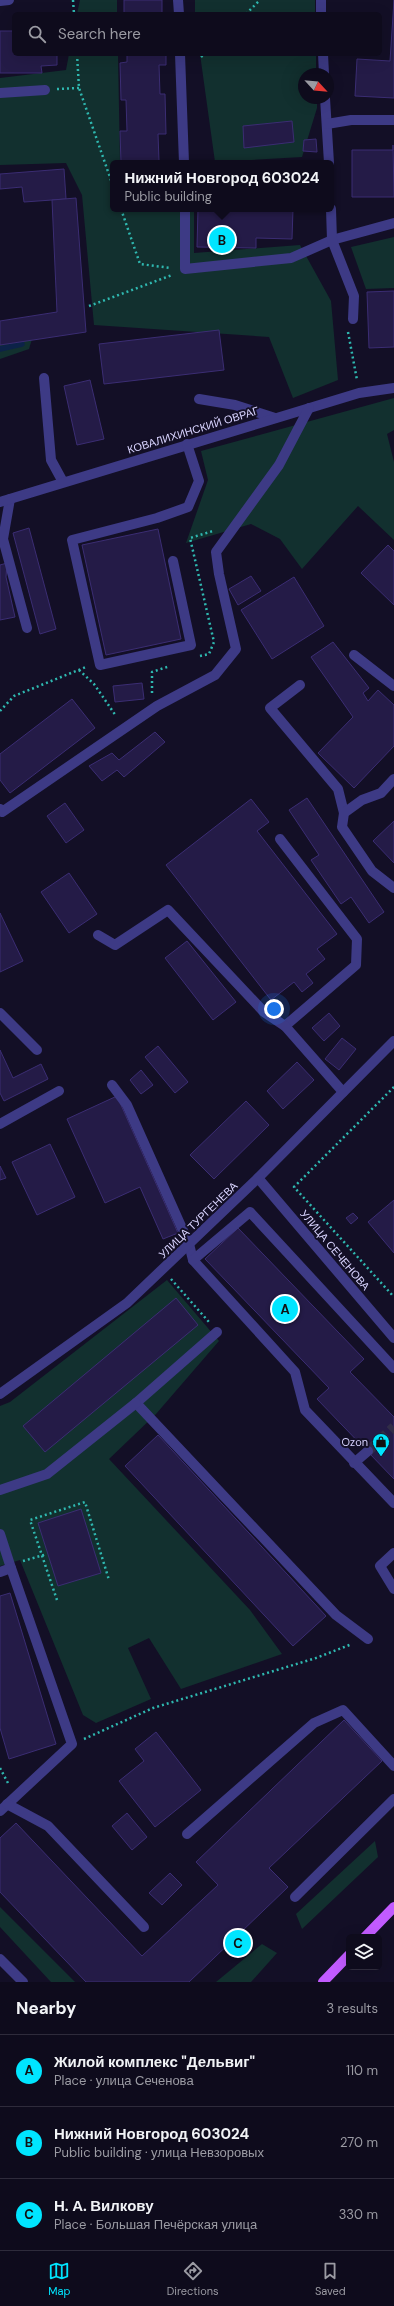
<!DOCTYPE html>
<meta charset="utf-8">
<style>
:root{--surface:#0e0b1c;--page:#171425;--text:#f1f3f6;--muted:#9b9ba3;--line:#2e2b3b;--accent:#00e5ff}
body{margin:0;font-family:"DM Sans",sans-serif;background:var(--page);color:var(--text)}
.controls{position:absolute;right:12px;bottom:12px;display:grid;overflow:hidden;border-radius:6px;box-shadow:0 4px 16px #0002}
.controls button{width:36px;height:36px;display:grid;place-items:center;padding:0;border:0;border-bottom:1px solid var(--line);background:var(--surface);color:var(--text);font:20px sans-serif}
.compass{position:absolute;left:298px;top:68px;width:36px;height:36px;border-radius:50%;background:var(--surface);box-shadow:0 4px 16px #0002;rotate:116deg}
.you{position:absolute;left:274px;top:1009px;width:14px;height:14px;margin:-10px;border:3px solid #fff;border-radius:50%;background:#1a73e8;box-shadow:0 0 0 6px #1a73e833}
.badge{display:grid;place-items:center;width:26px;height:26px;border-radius:50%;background:var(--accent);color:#111;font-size:13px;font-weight:700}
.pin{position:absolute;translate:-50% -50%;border:2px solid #fff;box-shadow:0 1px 4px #0006}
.popup{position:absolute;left:110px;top:160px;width:224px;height:52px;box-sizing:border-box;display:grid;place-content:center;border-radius:6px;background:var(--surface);filter:drop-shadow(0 1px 3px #0005);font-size:13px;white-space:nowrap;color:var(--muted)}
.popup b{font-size:15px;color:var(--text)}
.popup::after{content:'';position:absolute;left:50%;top:100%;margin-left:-8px;border:8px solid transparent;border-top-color:var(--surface)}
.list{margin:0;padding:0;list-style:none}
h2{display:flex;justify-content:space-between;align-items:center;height:52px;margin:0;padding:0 16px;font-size:17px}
h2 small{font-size:13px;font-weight:400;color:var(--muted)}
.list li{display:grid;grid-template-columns:26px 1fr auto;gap:12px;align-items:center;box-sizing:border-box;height:72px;padding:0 16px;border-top:1px solid var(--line)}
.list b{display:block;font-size:15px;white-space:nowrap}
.list p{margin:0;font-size:13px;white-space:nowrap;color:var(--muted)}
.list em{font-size:13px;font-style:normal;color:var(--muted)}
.icon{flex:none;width:22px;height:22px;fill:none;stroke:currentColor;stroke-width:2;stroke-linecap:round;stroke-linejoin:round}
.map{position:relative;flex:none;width:394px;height:1982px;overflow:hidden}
.search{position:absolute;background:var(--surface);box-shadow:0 4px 16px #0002;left:12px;right:12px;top:12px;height:44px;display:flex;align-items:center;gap:10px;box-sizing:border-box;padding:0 14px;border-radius:6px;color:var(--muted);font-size:15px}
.sheet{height:268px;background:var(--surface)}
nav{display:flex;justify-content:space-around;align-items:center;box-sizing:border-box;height:56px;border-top:1px solid var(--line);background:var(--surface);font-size:11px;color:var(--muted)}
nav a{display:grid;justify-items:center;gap:2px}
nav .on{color:var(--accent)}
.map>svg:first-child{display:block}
.green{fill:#12302f}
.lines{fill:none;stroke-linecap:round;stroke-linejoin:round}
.stream{stroke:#0c2248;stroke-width:5.5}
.building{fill:#241b47;stroke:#3b2d73}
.minor-tunnel{stroke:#312d47;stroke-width:10;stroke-dasharray:10 5;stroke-linecap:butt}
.path{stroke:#2fb8b0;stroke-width:2.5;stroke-dasharray:2 3;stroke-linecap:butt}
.minor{stroke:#3d3a85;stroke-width:10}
.major{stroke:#c25bff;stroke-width:10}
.labels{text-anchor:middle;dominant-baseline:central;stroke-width:4;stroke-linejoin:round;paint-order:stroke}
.street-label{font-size:11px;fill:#d9d4ff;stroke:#130f26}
.poi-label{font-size:11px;fill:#d9d4ff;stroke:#130f26;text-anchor:end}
</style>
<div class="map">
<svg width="394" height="1982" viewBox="0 0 394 1982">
<rect width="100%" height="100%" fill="#130f26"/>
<g class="green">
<polygon points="80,0 117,0 117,14 77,14"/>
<rect x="195" y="0" width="120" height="14"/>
<polygon points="69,54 118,54 120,163 113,163 113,209 194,209 194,253 300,245 331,301 338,380 293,398 269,337 94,325 82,195 66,163 0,165 0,78 66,70"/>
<polygon points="200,54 316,54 316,74 304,74 304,98 317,98 317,108 302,157 215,162"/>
<polygon points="394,237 394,288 366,289 351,247"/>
<polygon points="32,339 29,349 0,359 0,345"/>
<polygon points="394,398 394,430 387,434 394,462 394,540 358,506 302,569 280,539 251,524 186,543 208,480 201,451"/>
<polygon points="167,1280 219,1341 156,1414 109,1459 250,1610 282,1654 181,1689 149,1638 128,1648 151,1699 96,1723 83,1715 20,1560 0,1566 0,1406 10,1402"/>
<polygon points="375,1841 378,1857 302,1929 296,1914"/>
<polygon points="0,1907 75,1982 51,1982 0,1927"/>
<polygon points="262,1944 277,1953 251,1982 216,1982"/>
</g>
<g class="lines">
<polyline class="stream" points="0,349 22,344"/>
</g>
<g class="building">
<rect x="124" y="0" width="38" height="14"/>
<polygon points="394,0 394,98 355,96 357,59 390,61"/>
<polygon points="0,31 14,31 14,54 57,54 57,65 41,66 42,73 0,73"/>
<polygon points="127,54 166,54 166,65 159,65 160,94 165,94 166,134 158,134 159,161 165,161 166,163 121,163 120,131 127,131 126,100 121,100 120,63 127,62"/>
<polygon points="292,121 294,142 244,148 243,126"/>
<polygon points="316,139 317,152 303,151 304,140"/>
<polygon points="393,145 394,197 352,197 352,150 393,150"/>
<polygon points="64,169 66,199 24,202 22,187 0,189 0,174"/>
<polygon points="76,198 86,332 0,345 0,321 57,312 52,200"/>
<polygon points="198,209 293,209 292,239 256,238 256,248 197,247"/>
<polygon points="394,291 394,347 369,348 367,292"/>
<polygon points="219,330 224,370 104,384 99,344"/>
<polygon points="90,380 104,439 77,445 64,386"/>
<polygon points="29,528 56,629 40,634 13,533"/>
<polygon points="158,529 181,639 106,655 82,545"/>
<polygon points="388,545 394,551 394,605 361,573"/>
<polygon points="7,563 6,577 15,617 0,620 0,565"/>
<polygon points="251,576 261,591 238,605 229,589"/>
<polygon points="294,577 324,626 272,659 241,610"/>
<polygon points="333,642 369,688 363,693 368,701 378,690 394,705 394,746 354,788 318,753 353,717 311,657"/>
<polygon points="142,683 144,699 115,702 113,686"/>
<polygon points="72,699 95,728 10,793 0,780 0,754"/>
<polygon points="155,732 165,742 124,777 117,770 102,781 89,766 112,753 119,760"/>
<polygon points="307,798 384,912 369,923 351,897 341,904 311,860 319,855 289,810"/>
<polygon points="251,799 269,822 257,831 337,934 317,949 325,959 306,974 313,983 302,992 294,982 271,1000 166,865"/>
<polygon points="65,803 84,830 66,843 47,816"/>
<polygon points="394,821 394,863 373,841"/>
<polygon points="69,873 97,914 69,933 41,892"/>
<polygon points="0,913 23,961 0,972"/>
<polygon points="187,941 236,1002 213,1020 165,958"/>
<polygon points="329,1013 340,1026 324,1041 312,1028"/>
<polygon points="342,1038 356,1049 339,1070 325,1059"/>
<polygon points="158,1046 188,1082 175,1093 145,1057"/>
<polygon points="0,1050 13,1078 41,1064 48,1079 4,1101 0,1093"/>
<polygon points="297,1062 314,1080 283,1109 267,1091"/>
<polygon points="141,1070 153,1085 141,1094 130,1080"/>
<polygon points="117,1096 178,1233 163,1239 140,1187 105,1203 67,1119"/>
<polygon points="246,1101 269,1125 214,1179 190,1155"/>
<polygon points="50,1144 75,1197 37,1215 12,1162"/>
<polygon points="0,1166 6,1178 0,1180"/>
<polygon points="394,1200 394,1253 368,1222"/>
<polygon points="353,1213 358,1218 351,1224 346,1218"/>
<polygon points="238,1228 364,1359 350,1372 394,1417 394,1479 317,1399 329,1388 205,1259"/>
<polygon points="176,1298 198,1325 45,1452 23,1426"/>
<polygon points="158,1435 326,1616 293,1646 125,1466"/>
<polygon points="81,1509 101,1573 58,1586 38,1523"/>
<polygon points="10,1593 56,1744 9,1759 0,1728 0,1596"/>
<polygon points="344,1720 382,1761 269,1868 288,1887 189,1982 86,1982 0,1892 0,1838 16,1823 142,1956 218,1885 196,1862"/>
<polygon points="156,1732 201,1790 155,1827 119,1781 144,1761 135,1749"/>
<polygon points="127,1813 147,1837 132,1850 112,1826"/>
<polygon points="170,1873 182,1885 162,1905 149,1893"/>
</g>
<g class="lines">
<polyline class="minor-tunnel" points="368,1451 394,1427"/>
<g class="path">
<polyline points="73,0 74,14"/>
<polyline points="246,14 260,0"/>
<polyline points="77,54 79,88 113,186"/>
<polyline points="201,57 204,54"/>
<polyline points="57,89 79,88"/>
<polyline points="121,209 140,264 171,268"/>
<polyline points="89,306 172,275"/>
<polyline points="348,332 357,380"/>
<polyline points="200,656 209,654 214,642 190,538 213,531"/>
<polyline points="79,670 94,684 116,716"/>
<polyline points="152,693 152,672 170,666"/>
<polyline points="0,711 14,696 86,667"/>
<polyline points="394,1087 294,1187 394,1297"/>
<polyline points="171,1279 209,1322"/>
<polyline points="23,1561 47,1554"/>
<polyline points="57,1600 30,1520 85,1502 109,1580"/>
<polyline points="84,1739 153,1708 316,1658 352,1644"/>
<polyline points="0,1768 9,1785"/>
</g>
<g class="minor">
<polyline points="178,0 179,14"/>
<polyline points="321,0 321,14"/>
<polyline points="0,1 9,0"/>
<polyline points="180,54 184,163"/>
<polyline points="323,54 324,74"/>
<polyline points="0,93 45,90"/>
<polyline points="325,98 329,163"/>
<polyline points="327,124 351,120 394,120"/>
<polyline points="185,209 185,269 291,258 332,240 394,223"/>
<polyline points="331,209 332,240 354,296 353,319"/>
<polyline points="44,378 51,460 63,482"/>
<polyline points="199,399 235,405 275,418"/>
<polyline points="10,499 3,539 27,628"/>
<polyline points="0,502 359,393 394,388"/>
<polyline points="173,561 191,645 100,665 72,540 157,518 188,507 199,481 187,444"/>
<polyline points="354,655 394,686"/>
<polyline points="300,685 270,708 338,789 344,813"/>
<polyline points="394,779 381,793 362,800 344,813 342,827 372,871 394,888"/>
<polyline points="0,809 2,812 157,706 215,675 236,649 219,574 216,552 279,465 309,408"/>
<polyline points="280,839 357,939 356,965 285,1026"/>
<polyline points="98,935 115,945 168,910 264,1012 285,1026 343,1092"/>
<polyline points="0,1013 37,1050"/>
<polyline points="112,1085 127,1105 189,1244 193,1260 295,1372 305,1410 394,1503"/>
<polyline points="0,1124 59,1091"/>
<polyline points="258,1178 394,1338"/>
<polyline points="193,1260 250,1212 394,1368"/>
<polyline points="217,1332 136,1403 336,1615 368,1639"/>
<polyline points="0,1394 127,1303 258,1178 394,1041"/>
<polyline points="354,1463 368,1451"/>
<polyline points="0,1490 47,1474 136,1403"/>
<polyline points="0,1534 11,1568"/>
<polyline points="394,1553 380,1566 394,1589"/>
<polyline points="0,1572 11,1568 72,1744 0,1811"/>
<polyline points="7,1804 48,1826 144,1927"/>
<polyline points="187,1834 314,1723 343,1710 394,1766"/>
<polyline points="295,1897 394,1799"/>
<polyline points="0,1959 23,1982"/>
</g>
<g class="major">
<polyline points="365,1937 394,1907"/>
<polyline points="323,1982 349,1955"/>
</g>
</g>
<defs>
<symbol id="shop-pin" viewBox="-11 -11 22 30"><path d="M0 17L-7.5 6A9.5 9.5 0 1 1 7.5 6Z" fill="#00e5ff" stroke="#130f26"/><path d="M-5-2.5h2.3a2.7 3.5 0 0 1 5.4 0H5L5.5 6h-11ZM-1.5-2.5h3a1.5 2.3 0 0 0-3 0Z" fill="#111"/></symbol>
</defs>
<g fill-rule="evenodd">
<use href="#shop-pin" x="371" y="1432" width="20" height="27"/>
</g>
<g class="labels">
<g class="street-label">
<text transform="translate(193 430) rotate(-17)">КОВАЛИХИНСКИЙ ОВРАГ</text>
<text transform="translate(198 1220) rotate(-44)">УЛИЦА ТУРГЕНЕВА</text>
<text transform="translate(335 1250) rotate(50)">УЛИЦА СЕЧЕНОВА</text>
</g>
<g class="poi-label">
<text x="368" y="1442">Ozon</text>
</g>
</g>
</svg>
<div class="controls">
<button><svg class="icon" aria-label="layers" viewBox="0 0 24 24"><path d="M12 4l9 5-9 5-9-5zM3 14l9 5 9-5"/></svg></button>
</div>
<svg class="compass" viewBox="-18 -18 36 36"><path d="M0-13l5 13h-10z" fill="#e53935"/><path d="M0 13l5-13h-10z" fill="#9b9ba3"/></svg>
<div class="you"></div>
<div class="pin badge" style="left:285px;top:1309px">A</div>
<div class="pin badge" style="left:222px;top:240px">B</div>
<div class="popup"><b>Нижний Новгород 603024</b>Public building</div>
<div class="pin badge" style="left:238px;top:1943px">C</div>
<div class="search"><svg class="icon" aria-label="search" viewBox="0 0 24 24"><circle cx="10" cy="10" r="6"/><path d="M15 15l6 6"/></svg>Search here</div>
</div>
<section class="sheet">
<h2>Nearby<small>3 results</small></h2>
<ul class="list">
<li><span class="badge">A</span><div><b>Жилой комплекс &quot;Дельвиг&quot;</b><p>Place · улица Сеченова</p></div><em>110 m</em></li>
<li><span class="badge">B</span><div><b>Нижний Новгород 603024</b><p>Public building · улица Невзоровых</p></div><em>270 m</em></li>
<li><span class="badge">C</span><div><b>Н. А. Вилкову</b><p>Place · Большая Печёрская улица</p></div><em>330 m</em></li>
</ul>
</section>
<nav>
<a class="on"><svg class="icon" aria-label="map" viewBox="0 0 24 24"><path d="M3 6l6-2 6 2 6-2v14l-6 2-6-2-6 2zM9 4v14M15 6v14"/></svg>Map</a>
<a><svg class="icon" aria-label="directions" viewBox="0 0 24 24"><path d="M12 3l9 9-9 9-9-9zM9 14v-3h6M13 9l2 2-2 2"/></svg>Directions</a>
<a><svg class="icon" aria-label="saved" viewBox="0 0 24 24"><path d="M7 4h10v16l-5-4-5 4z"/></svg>Saved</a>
</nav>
